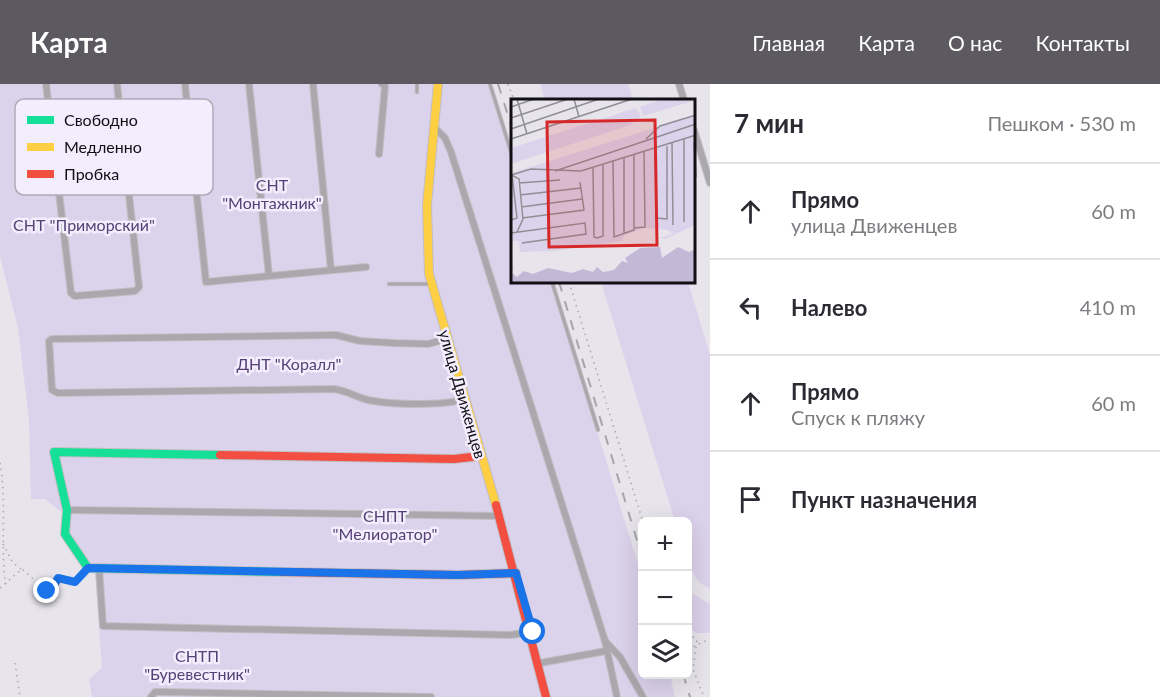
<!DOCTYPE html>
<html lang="ru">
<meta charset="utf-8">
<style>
:root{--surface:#fff;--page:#f2f2f3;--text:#2b2b33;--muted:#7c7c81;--line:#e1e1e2;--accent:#5c5a60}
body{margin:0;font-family:Lato,sans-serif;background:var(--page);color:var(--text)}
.controls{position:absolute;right:18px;bottom:18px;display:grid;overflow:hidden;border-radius:9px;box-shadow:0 6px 24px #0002}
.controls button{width:54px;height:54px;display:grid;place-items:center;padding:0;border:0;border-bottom:2px solid var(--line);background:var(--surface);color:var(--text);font:30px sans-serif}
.stop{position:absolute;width:18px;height:18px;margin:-14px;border:4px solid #1a73e8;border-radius:50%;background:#fff}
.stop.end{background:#1a73e8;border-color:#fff;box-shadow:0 2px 6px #0008}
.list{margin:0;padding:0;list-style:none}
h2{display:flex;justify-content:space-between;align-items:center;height:78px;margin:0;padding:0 24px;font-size:26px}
h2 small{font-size:20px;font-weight:400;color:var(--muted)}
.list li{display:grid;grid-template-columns:39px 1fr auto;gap:18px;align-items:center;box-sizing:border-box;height:96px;padding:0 24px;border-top:2px solid var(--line)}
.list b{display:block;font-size:22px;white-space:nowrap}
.list p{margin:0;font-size:20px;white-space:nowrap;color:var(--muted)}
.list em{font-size:20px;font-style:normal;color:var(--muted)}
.icon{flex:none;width:33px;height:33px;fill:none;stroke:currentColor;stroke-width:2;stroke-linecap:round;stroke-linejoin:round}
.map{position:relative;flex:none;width:710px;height:613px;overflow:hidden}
header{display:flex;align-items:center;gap:36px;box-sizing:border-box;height:84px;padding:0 30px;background:var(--accent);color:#fff}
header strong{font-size:28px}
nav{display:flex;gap:33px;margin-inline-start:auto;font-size:21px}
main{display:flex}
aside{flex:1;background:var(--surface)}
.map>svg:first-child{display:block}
.green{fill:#dbd2eb}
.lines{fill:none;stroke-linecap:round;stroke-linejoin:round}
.lane-casing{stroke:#c1bec4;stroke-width:4.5}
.street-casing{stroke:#c1bec4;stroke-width:8}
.fast-casing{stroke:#c1bec4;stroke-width:10}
.slow-casing{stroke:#c1bec4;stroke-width:10}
.jam-casing{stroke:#c1bec4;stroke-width:10}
.path{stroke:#aaa8ac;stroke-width:1.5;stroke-dasharray:1.5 4.5;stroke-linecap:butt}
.lane{stroke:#aba8ad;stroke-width:3}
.street{stroke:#aba8ad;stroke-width:6}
.fast{stroke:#16e098;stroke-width:8}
.slow{stroke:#ffcf43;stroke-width:8}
.jam{stroke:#f24e42;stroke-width:8}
.rail{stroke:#a7a5ab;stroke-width:2;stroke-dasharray:10 10;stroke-linecap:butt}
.route{stroke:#1a73e8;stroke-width:8}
.labels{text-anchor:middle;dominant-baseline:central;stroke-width:5;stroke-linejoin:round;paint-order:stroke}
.park-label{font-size:16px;fill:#564075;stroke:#f3eefd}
.street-label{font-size:16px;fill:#110f14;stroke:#f3eefd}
.inset-road{fill:none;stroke:#918f96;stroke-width:1.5}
.view{fill:#d62828;fill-opacity:0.15;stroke:#d62828;stroke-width:3}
.inset-edge{fill:none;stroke:#110f14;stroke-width:3}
.key{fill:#f3eefd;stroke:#afabb7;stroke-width:1.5}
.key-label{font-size:16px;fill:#110f14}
</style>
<header>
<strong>Карта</strong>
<nav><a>Главная</a><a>Карта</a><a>О нас</a><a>Контакты</a></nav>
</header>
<main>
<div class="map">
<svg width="710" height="613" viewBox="0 0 710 613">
<rect width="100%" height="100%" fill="#e7e4ec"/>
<g class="green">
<polygon points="0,0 489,0 512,74 512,198 551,198 642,493 642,590 670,591 675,613 92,613 89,595 102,584 95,489 74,460 63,429 45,415 31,415 29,336 18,244 0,172"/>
<polygon points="540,0 628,0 633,16 545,16"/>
<path d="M601,198H688L710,271V504C684,496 688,460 688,438L675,437Z"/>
<polygon points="688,502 693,510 710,520 710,549 696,549 688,543"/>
</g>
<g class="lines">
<defs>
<g id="lane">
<polyline points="490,0 512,71"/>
<polyline points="417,8 417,0"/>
<polyline points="552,198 598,346"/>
<polyline points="389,200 429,200"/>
</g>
<g id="street">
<polyline points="46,0 71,209 75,212 135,207 139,203 117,0"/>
<polyline points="185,0 206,198 366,183"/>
<polyline points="249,0 269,192"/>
<polyline points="313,0 331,186"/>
<polyline points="679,0 684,16"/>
<polyline points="434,43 445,54 451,68 605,557 617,613"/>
<polyline points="694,46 710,99"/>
<polyline points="379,70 385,2 382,0"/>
<path d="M447,255L428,260L394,259L360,257L336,251L52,255L49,257L52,306L58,309L333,305C346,306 355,313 368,316C392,321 442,322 465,315"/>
<polyline points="67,426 499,432"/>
<polyline points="99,484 103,542 510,551 532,548"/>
<polyline points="605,557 620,573 643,613"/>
<polyline points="540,579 606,567"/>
<polyline points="151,613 155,608 163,608 431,613"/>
</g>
<polyline id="fast" points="220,371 54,368 67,426 65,450 88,484 282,488"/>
<polyline id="slow" points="438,0 427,121 429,190 496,421"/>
<g id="jam">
<polyline points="220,371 454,375 480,372"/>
<polyline points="496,421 546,613"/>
<polyline points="282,488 458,491 516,489"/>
</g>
</defs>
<use href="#lane" class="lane-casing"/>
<use href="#street" class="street-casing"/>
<use href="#fast" class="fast-casing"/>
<use href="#slow" class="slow-casing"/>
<use href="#jam" class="jam-casing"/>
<g class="path">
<polyline points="508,0 514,16"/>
<polyline points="569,198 643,438"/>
<path d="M0,379C7,414 0,471 6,500"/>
<polyline points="3,460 13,479 21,485"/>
<polyline points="0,504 22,485 47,507 50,507 60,492 75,498 83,488"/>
<polyline points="688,549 697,556 693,585 704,613"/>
<polyline points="688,565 710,555"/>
<polyline points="15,579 20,613"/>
</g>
<use href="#lane" class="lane"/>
<use href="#street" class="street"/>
<use href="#fast" class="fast"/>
<use href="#slow" class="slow"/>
<use href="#jam" class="jam"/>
<g class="rail">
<polyline points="498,0 512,44"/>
<polyline points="559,198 642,473"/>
<polyline points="683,590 690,613"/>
</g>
</g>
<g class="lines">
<polyline class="route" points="47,507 52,505 58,494 75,498 88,484 458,491 516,489 533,548"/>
</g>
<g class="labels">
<g class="park-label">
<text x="272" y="100">СНТ<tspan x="272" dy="18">"Монтажник"</tspan></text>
<text x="84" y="140">СНТ "Приморский"</text>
<text x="289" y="279">ДНТ "Коралл"</text>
<text x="385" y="431">СНПТ<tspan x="385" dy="18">"Мелиоратор"</tspan></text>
<text x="197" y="571">СНТП<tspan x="197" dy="18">"Буревестник"</tspan></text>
</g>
<g class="street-label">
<text transform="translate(463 310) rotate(74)">улица Движенцев</text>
</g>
</g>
<g transform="translate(511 15)">
<rect width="184" height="184" fill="#e7e4ec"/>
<path d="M151,0H184L185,1L132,17L129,8ZM125,9L130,17L119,26L0,65V49ZM184,16V126L154,140L149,139L162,135L157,131L134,129L114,136L111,142L42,152L9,153L8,142H0V128L7,126L0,127V76L6,81L13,122L8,77L1,74Z" fill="#dbd2eb"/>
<path d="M149,148L151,159L167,148L178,153L184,150V184H0V169L2,168L1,174L6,178L13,172L22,175L37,169L61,174L72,170L82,173L86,168L92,173L103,171L111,162L117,164L114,159L129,149Z" fill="#c3b8d6"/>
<path class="inset-road" d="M6,0L16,35M63,0L68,18M0,8L23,0M0,19L57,0M0,30L88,0M0,40L121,0M135,40L149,27L185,16M173,40V123M161,44L162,126M183,44L185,78M145,50V119L156,120V47M113,59V135M102,62L103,138L123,131V56M82,69L83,138L86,139L92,137V65M44,72L185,25M0,76L20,70L70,72L185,36M1,76L8,80L12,120L6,133M8,84L49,81M9,96L70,89M10,108L71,100M11,119L73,111L69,83M0,121L6,119L1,76M123,129L134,128L133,53M0,134L74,124L75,135L11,144"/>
<path class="view" d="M144,21L146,146L38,148L36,23Z"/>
<rect width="184" height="184" class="inset-edge"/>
</g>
<rect x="15" y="15" width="198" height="96" rx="9" class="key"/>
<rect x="27" y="32" width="27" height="8" fill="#16e098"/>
<rect x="27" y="59" width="27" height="8" fill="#ffcf43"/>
<rect x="27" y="86" width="27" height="8" fill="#f24e42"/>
<g class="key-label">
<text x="64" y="42">Свободно</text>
<text x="64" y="69">Медленно</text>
<text x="64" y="96">Пробка</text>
</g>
</svg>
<div class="controls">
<button>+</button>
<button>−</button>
<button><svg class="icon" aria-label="layers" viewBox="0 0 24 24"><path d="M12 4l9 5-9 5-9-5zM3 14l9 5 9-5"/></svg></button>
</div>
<div class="stop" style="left:533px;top:548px"></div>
<div class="stop end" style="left:47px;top:507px"></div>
</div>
<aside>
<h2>7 мин<small>Пешком · 530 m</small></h2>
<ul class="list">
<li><svg class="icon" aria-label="ahead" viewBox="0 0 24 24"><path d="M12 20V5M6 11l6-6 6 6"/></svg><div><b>Прямо</b><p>улица Движенцев</p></div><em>60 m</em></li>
<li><svg class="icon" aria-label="left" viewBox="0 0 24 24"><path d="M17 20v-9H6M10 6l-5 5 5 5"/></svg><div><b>Налево</b></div><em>410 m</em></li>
<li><svg class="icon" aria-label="ahead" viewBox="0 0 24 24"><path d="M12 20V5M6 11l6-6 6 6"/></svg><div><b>Прямо</b><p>Спуск к пляжу</p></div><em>60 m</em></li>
<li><svg class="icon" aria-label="arrive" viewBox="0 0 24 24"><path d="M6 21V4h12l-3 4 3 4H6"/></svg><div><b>Пункт назначения</b></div></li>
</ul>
</aside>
</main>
